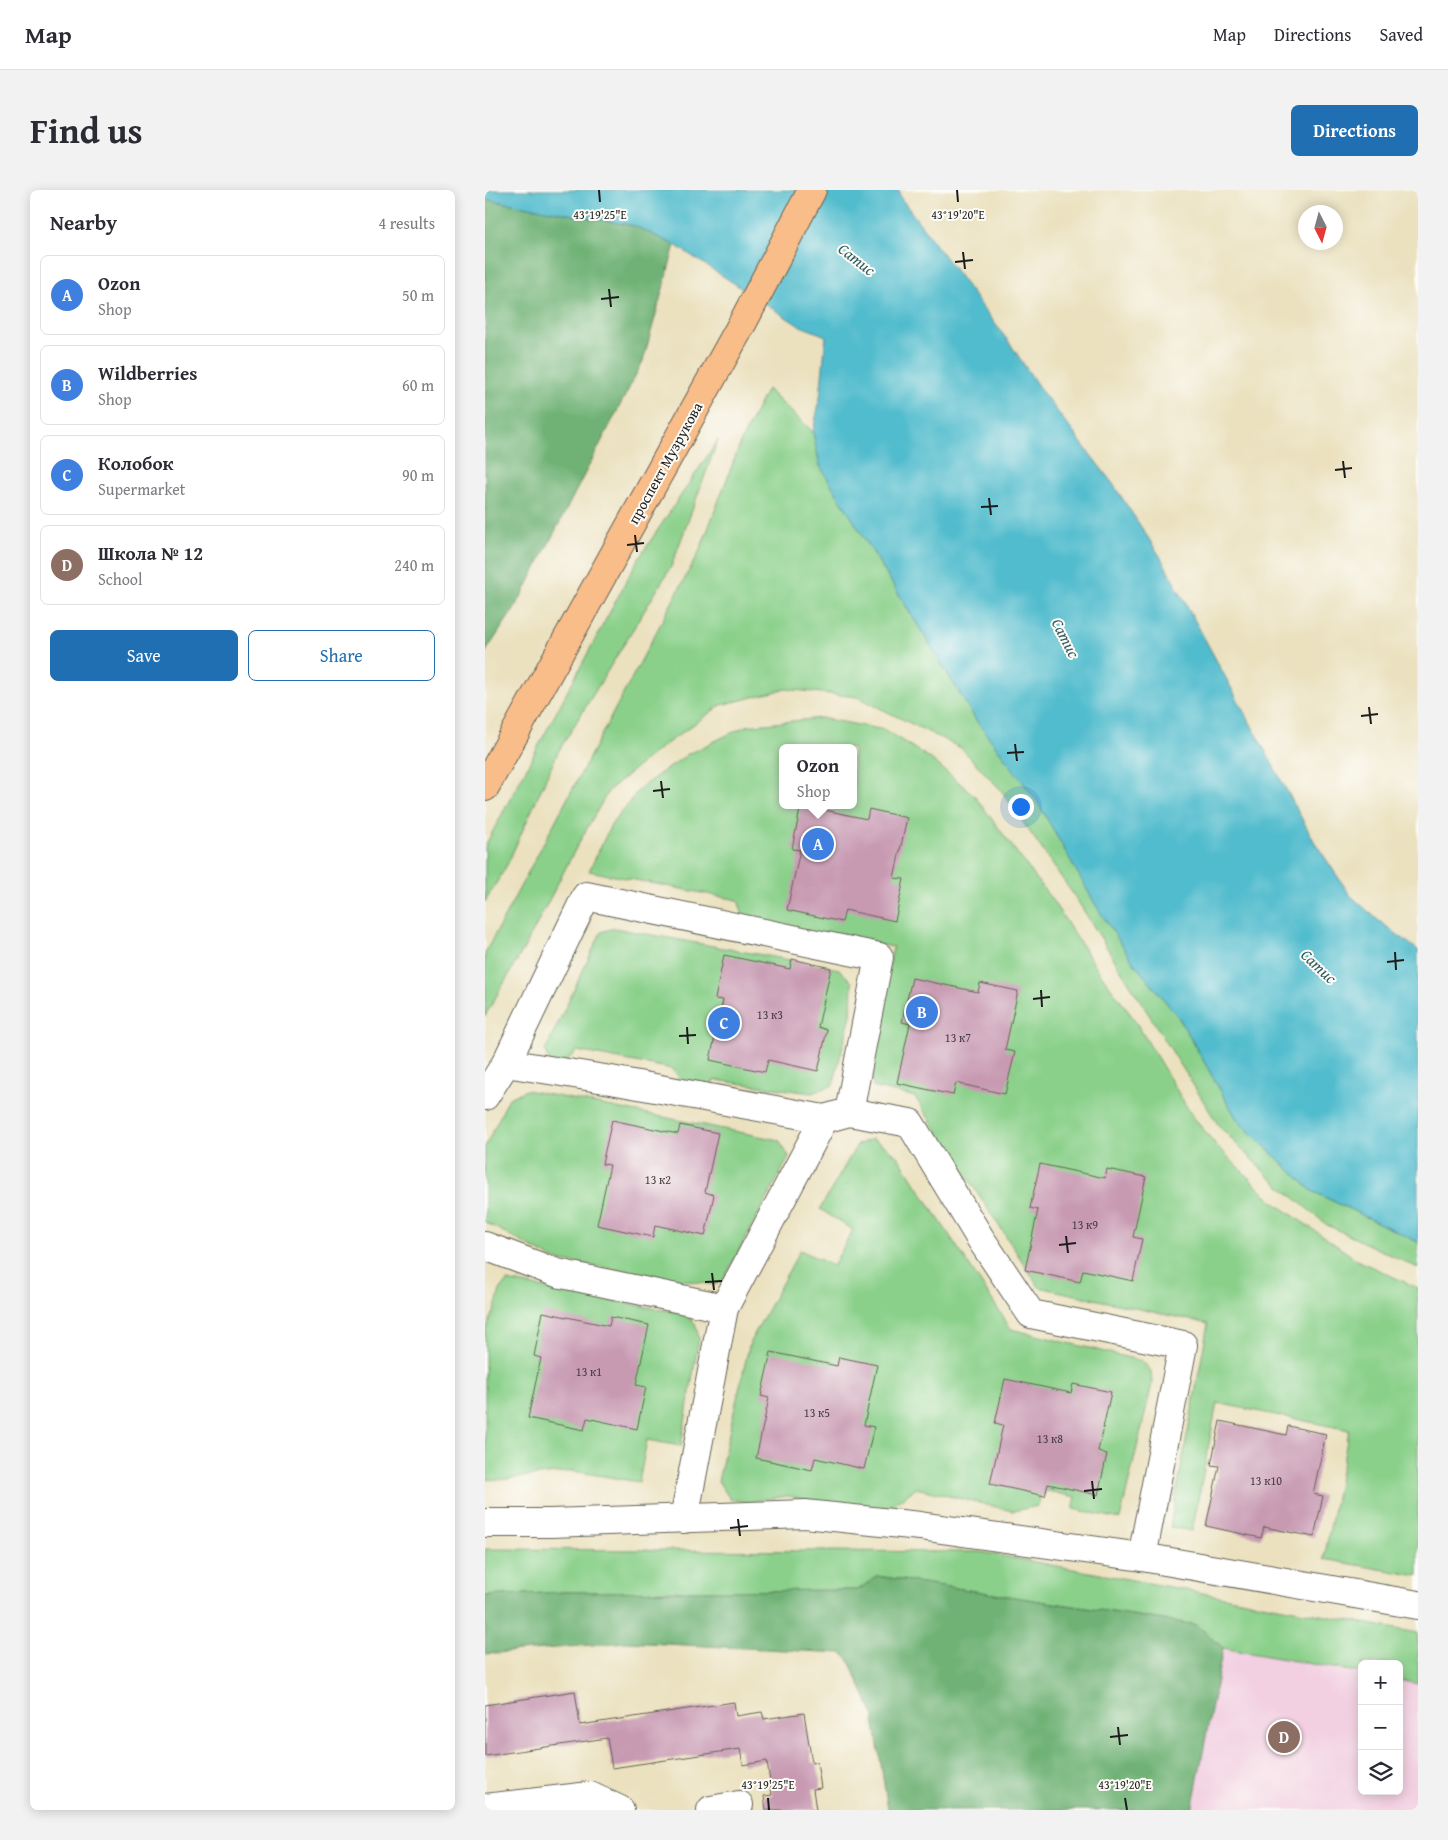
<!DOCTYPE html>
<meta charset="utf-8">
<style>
:root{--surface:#fff;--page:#f2f2f3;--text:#2b2b33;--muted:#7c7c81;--line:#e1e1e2;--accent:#1f6fb2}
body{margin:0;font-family:"Gentium Book Plus",serif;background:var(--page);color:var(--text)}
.controls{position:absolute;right:15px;bottom:15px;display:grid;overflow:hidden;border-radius:8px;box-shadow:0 2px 12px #0003}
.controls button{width:45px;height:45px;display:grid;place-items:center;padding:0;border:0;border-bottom:1px solid var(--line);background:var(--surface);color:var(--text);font:25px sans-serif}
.compass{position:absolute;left:813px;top:15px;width:45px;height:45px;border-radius:50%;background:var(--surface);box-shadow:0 2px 12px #0003;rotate:174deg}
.you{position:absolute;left:535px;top:616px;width:18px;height:18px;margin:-12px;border:4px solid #fff;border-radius:50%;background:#1a73e8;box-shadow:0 0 0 8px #1a73e833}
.badge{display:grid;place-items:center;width:32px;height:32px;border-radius:50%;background:var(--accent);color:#fff;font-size:16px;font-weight:700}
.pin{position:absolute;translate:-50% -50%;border:2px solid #fff;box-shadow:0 1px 5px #0006}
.popup{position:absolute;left:294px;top:554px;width:78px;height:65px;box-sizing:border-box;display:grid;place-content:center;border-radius:8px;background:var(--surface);filter:drop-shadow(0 1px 4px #0005);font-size:16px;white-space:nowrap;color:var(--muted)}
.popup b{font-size:19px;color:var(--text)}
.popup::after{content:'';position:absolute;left:50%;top:100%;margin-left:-10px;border:10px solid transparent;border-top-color:var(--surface)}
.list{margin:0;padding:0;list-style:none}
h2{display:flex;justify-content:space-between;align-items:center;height:65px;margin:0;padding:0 20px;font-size:21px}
h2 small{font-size:16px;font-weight:400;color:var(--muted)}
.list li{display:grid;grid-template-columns:32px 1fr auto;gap:15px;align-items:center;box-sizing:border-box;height:80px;margin:0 10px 10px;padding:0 10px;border:1px solid var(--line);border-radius:8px}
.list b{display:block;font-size:19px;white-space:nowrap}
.list p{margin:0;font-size:16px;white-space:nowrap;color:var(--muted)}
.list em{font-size:16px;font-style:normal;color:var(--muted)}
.actions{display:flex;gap:10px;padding:15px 20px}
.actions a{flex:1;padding:11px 0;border:1px solid var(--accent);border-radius:8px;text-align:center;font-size:18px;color:var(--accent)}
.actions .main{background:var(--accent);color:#fff}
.icon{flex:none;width:28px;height:28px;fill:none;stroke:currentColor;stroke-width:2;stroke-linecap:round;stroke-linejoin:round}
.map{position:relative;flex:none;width:933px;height:1620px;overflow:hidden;border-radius:8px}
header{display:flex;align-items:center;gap:30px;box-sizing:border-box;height:70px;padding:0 25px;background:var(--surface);border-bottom:1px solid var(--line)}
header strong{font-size:24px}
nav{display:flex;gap:28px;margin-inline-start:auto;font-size:18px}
.intro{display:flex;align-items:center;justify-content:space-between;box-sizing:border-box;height:120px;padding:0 30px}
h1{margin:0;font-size:35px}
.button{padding:12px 22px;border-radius:8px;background:var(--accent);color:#fff;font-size:18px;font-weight:700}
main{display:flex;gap:30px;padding:0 30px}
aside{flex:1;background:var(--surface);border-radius:8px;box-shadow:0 2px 12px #0003}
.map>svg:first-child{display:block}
.built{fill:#f2cfe1}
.green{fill:#8ad08a;stroke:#537653;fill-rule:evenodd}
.forest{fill:#6fb276;stroke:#466749}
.water{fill:#51bccd;stroke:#366c74}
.building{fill:#c79ab2}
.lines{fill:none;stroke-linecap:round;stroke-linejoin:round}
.minor-casing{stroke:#646155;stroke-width:30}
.major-casing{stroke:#646155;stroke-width:30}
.minor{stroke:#fff;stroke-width:28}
.major{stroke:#f8bd89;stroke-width:28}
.ticks{fill:none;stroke:#1c1c1c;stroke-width:2}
.labels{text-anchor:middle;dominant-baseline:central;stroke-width:4;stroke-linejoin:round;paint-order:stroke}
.number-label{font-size:12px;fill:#473c42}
.street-label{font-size:15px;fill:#1c1c1c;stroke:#fdfcf7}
.water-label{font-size:16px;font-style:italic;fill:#315c63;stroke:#fdfcf7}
.ticks-label{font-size:12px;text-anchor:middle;fill:#1c1c1c;stroke:#fdfcf7;stroke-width:4;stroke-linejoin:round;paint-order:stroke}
</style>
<header>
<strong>Map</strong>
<nav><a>Map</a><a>Directions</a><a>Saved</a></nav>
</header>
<div class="intro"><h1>Find us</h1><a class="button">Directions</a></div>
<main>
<aside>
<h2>Nearby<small>4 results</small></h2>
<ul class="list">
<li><span class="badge" style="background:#3f7fe0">A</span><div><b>Ozon</b><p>Shop</p></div><em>50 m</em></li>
<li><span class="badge" style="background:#3f7fe0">B</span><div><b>Wildberries</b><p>Shop</p></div><em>60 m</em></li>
<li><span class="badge" style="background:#3f7fe0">C</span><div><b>Колобок</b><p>Supermarket</p></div><em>90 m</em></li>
<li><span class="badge" style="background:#8d6e63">D</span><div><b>Школа № 12</b><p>School</p></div><em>240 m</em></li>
</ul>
<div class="actions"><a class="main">Save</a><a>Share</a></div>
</aside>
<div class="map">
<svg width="933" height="1620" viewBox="0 0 933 1620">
<rect width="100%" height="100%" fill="#fdfcf7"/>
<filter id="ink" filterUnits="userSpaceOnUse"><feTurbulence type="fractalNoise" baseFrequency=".02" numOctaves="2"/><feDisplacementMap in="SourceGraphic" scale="10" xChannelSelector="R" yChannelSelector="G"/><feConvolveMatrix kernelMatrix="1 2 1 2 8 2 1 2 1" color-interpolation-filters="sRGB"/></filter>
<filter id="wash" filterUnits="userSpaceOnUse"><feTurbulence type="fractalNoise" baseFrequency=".0096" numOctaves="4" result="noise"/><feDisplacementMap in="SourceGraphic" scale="20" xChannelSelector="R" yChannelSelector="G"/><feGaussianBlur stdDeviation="1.12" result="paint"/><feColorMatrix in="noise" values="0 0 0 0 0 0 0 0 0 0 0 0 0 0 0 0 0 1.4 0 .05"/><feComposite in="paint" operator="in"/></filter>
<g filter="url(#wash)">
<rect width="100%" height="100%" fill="#ebe1bf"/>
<polygon class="built" points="738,1458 877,1483 877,1601 914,1601 914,1490 933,1494 933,1620 707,1620"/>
<g class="green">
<polygon points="282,199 328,242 335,276 491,530 552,611 648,772 694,828 753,931 827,1001 933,1052 933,1078 842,1035 784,987 734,936 592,710 516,600 476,558 372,507 301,499 236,515 174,559 124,600 93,654 42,753 0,826 0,763 215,360 257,249"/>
<polygon points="233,250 186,377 73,562 22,675 0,712 0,656 152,371"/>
<path d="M336,528L400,540L446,569L489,605L567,710L615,783L649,829L706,924L731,955L787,1011L874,1071L933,1098V1386L839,1369L864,1240L732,1213L707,1341L685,1337L723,1134L554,1097L430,907L388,897L386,871L408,757L260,731L253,710L104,681L126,635L156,597L203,564L261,536ZM298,558H368V615H298Z"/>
<polygon points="129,738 354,779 367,792 366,825 348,895 327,903 229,890 225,897 197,893 188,879 92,861 76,876 64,872 60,861 116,742"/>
<polygon points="41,900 294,950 304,967 239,1089 230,1095 70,1070 0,1032 0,957 24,908"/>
<polygon points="387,949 400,956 413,967 526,1139 657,1171 666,1181 667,1194 635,1329 588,1319 591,1307 557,1300 553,1316 528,1321 431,1298 398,1322 303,1306 262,1312 245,1309 233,1291 265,1152 315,1060 348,1076 368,1040 335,1019 372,955"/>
<polygon points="22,1091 201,1124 210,1133 214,1148 196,1256 162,1250 154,1292 88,1281 13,1290 0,1289 0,1142 10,1119 15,1100"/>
<polygon points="0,1359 496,1362 933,1443 933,1494 914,1490 914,1474 877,1474 877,1483 738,1458 711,1435 392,1386 373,1400 80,1402 0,1406"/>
</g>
<g class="forest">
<polygon points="0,9 150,36 190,55 158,171 33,413 0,463"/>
<polygon points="392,1386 712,1435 738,1458 707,1620 403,1620 388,1523 363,1469 356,1463 142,1452 0,1464 0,1406 80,1402 373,1400"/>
</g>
<polygon class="water" points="0,0 414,0 415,7 526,155 555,199 628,294 675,366 829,651 865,705 893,730 933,760 933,1052 827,1001 753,931 694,828 648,772 613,719 552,611 491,530 335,276 328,242 335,208 341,146 313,135 190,55 150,36 0,9"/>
<g id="blocks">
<g class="building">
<polygon points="316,615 382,629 384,619 422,628 409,688 419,689 410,731 360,720 357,732 302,720 315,660 307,659"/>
<polygon points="239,765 305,779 307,769 346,778 333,837 342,840 333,881 283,870 280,882 225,870 238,810 230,809"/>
<polygon points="427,788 493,802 495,793 533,801 520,860 530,862 520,904 471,893 468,905 412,893 425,834 417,832"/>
<polygon points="127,930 193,944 195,935 233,943 220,1002 229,1005 220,1046 170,1035 168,1047 112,1035 125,975 117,974"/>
<polygon points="555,974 620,988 622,979 661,987 648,1047 657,1049 648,1091 598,1080 595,1092 540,1080 553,1020 545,1018"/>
<polygon points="58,1122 124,1136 126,1127 164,1135 151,1195 161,1197 152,1239 102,1228 99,1240 43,1228 56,1168 49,1166"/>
<polygon points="286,1162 352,1176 354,1167 392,1175 379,1235 389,1237 379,1279 330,1268 327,1280 271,1268 284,1208 276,1206"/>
<polygon points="520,1189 586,1203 588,1194 626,1202 613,1261 622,1264 613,1305 563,1294 560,1306 505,1294 518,1235 510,1233"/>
<polygon points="735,1231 801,1245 803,1236 841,1244 828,1304 838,1306 829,1347 779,1337 776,1348 721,1336 734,1276 726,1275"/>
<polygon points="90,1501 95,1535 249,1512 251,1526 277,1522 279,1529 319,1523 327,1573 332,1572 336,1598 328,1599 331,1620 281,1620 279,1606 287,1605 282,1571 258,1575 255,1559 127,1578 122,1548 0,1566 0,1515"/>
</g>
</g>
</g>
<g filter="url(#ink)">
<use href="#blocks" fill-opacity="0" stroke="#646155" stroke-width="1"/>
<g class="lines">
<defs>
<g id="minor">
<polyline points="21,873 126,890 339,929 364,922 425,933 495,1048 546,1124 698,1155 657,1367"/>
<polyline points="0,906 21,873 101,706 394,767 364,922"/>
<polyline points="0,1056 72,1083 239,1118 339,929"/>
<polyline points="199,1329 239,1118"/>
<polyline points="0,1333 66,1333 320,1324 435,1336 657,1367 933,1415"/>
<polyline points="0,1618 105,1606 135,1620"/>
<polyline points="226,1620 254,1615"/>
</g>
<polyline id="major" points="0,597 258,132 327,0"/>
</defs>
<use href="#minor" class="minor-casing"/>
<use href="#major" class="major-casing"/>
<use href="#minor" class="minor"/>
<use href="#major" class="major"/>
</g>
</g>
<path class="ticks" d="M114,0L115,12M472,0L473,12M478,62L480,79M470,72L488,70M124,99L126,117M116,109L134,107M858,271L860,288M850,280L867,278M504,308L506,325M496,317L513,316M150,345L152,362M142,355L159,353M884,517L886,534M876,526L893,524M530,554L532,571M522,563L539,562M176,591L178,608M168,601L185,599M910,762L911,780M902,772L919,770M556,800L557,817M548,809L565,807M202,837L203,854M194,846L211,845M581,1046L583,1063M574,1055L591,1053M227,1083L229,1100M220,1092L237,1091M607,1291L609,1309M599,1301L617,1299M253,1329L255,1346M245,1338L263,1336M633,1537L635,1555M625,1547L643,1545M283,1608L284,1620M640,1608L642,1620"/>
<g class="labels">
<g class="number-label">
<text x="285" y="824">13 к3</text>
<text x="473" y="847">13 к7</text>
<text x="173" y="989">13 к2</text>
<text x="600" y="1034">13 к9</text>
<text x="104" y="1181">13 к1</text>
<text x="332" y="1222">13 к5</text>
<text x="565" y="1248">13 к8</text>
<text x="781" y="1290">13 к10</text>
</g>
<g class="street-label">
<text transform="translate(180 273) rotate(-61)">проспект Музрукова</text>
</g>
<g class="water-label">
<text transform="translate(372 69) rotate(38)">Сатис</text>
<text transform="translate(581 448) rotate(63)">Сатис</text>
<text transform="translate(834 776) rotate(43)">Сатис</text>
</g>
</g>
<g class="ticks-label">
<text x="115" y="29">43°19'25"E</text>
<text x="473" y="29">43°19'20"E</text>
<text x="283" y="1599">43°19'25"E</text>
<text x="640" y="1599">43°19'20"E</text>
</g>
</svg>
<div class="controls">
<button>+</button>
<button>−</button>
<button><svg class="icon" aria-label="layers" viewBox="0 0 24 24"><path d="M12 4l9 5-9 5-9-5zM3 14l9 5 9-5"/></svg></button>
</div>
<svg class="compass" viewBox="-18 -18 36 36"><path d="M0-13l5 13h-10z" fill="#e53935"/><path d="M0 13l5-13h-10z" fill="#7c7c81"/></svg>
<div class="you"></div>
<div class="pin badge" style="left:333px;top:654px;background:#3f7fe0">A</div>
<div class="popup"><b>Ozon</b>Shop</div>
<div class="pin badge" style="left:437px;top:822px;background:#3f7fe0">B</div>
<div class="pin badge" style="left:239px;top:833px;background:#3f7fe0">C</div>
<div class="pin badge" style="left:799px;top:1547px;background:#8d6e63">D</div>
</div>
</main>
